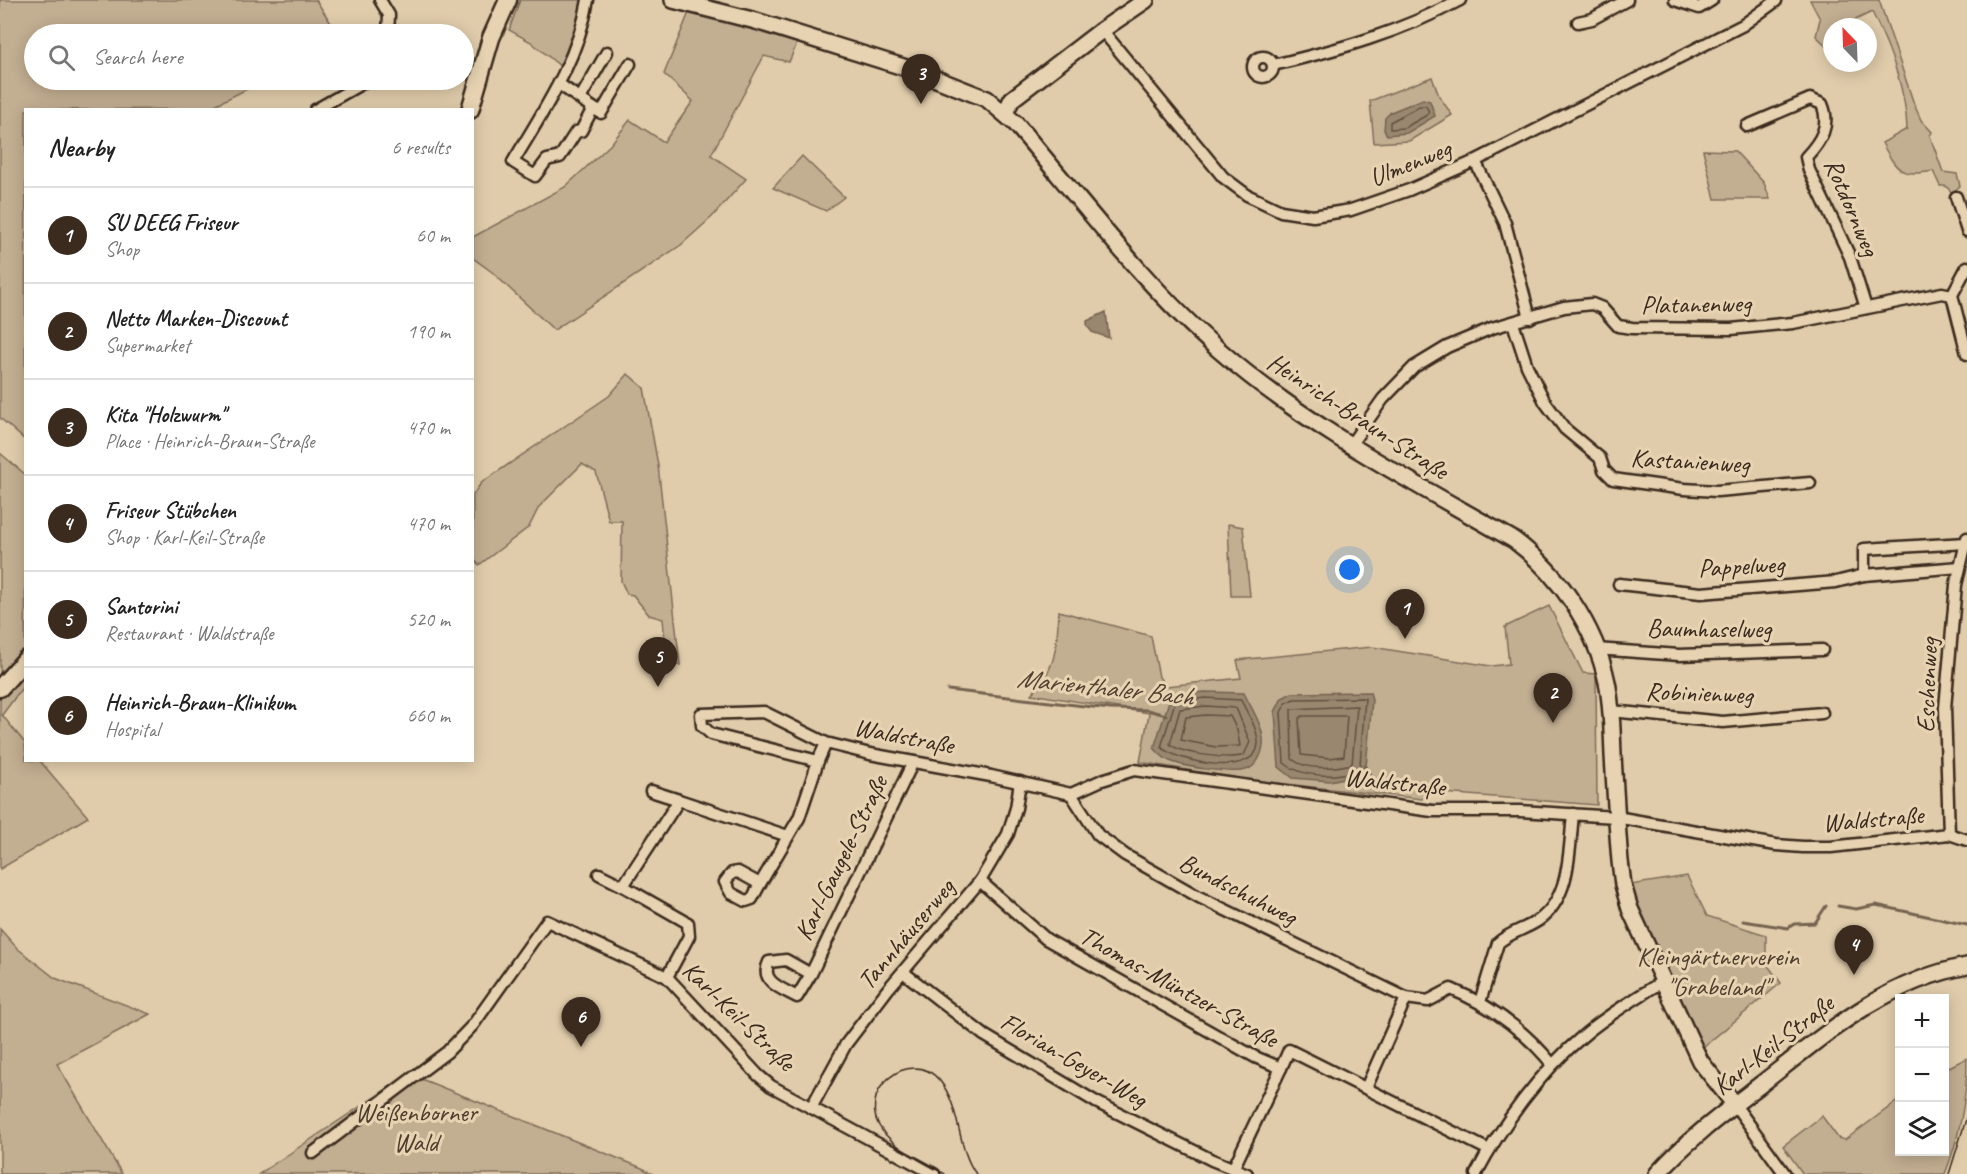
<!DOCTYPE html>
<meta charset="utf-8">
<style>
:root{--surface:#fff;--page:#f6f6f6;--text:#222;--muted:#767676;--line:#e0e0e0;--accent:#3b2a1e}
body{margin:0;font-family:Caveat,sans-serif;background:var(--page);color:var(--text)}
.controls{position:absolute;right:18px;bottom:18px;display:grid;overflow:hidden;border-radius:0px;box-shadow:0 3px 15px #0003}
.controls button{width:54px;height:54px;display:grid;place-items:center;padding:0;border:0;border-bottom:2px solid var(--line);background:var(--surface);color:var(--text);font:30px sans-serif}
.compass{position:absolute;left:1823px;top:18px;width:54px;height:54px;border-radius:50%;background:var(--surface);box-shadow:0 3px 15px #0003;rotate:337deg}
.you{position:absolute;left:1350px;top:570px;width:21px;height:21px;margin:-15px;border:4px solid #fff;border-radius:50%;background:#1a73e8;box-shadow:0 0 0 9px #1a73e833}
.badge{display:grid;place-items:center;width:39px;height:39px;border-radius:50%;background:var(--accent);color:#fff;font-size:20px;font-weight:700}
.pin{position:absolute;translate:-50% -50px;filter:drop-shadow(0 2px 3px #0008)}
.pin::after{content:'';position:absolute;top:32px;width:21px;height:18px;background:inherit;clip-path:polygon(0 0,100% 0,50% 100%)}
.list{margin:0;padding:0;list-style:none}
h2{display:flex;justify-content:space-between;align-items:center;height:78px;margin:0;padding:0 24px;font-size:26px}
h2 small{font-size:20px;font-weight:400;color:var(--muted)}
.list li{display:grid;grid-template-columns:39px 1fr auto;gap:18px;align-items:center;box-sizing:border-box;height:96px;padding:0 24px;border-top:2px solid var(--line)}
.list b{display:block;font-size:22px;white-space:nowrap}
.list p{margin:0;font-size:20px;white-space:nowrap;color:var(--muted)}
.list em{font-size:20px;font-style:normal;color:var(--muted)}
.icon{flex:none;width:33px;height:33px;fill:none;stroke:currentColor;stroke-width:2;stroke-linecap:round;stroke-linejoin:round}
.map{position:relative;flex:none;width:1967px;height:1174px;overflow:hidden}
.search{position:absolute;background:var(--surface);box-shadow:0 3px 15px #0003;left:24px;top:24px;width:450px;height:66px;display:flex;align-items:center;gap:15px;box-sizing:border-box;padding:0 21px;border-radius:33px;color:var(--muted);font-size:22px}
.panel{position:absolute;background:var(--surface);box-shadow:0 3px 15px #0003;left:24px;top:108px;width:450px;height:654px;border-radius:0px}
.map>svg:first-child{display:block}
.green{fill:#c2ae91;stroke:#7e6c58;stroke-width:1.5}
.water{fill:#9a8770;stroke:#74624f;stroke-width:1.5}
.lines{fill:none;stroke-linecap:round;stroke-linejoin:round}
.shore{stroke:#614f3f;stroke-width:1.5}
.stream{stroke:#74624f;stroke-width:3}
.street-casing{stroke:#3b2a1e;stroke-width:15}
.secondary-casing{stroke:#3b2a1e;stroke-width:20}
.primary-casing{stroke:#3b2a1e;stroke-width:21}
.street{stroke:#e7d3b1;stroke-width:10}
.secondary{stroke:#e7d3b1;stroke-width:15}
.primary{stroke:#e7d3b1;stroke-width:16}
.tram{stroke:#3b2a1e;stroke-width:1.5}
.labels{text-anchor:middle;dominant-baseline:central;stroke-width:6;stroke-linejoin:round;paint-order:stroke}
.street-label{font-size:26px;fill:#3b2a1e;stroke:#e7d3b1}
.park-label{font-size:26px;fill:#4f3e2f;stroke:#e7d3b1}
.water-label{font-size:27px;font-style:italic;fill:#534132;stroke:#e7d3b1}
</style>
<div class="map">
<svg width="1967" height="1174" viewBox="0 0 1967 1174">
<rect width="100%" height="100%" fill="#e0ccab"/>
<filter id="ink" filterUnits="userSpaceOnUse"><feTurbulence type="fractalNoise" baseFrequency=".0167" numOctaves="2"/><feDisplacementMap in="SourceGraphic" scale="12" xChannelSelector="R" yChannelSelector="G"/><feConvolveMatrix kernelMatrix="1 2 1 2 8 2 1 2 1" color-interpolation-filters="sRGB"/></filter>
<g filter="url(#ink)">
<g class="green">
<polygon points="0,0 316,0 338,34 34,34 34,80 265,80 207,109 26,110 25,440 0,418"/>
<polygon points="520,0 583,0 577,26 560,66 531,42 509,30"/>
<path d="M1810,0H1879L1914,104L1921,120L1932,132L1930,136L1943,172L1957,174L1960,186L1952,193L1946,186H1940L1933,171C1900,177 1897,171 1882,143L1907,129C1906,88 1890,48 1872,12L1853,21L1849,27H1832V51L1816,36L1820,19Z"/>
<polygon points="690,10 798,41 789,62 764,56 711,155 746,179 712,217 681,245 554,330 492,272 473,258 473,237 565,187 610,145 630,120 664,142 693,101 664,74"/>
<polygon points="1432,77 1439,96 1452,115 1409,141 1374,143 1370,101"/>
<polygon points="1703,150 1735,151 1764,183 1770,199 1715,199"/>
<polygon points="802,156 844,197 826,211 773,188"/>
<polygon points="628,374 644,388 658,465 680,665 667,665 663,619 649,615 633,595 627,594 621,581 622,521 609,521 596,472 582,464 539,507 529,527 479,565 473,558 473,495 481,483 609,396"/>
<polygon points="0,453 26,475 25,684 2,715 25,743 26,760 40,761 88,817 0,869"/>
<polygon points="1228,524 1243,527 1250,596 1231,596"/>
<path d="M1549,606L1583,673L1596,674L1597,805L1429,792L1422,799L1241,779L1140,762L1149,713L1031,694C1058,668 1056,646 1059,611L1151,636L1159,677L1166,686L1241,678L1237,660L1372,647L1491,666L1509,664L1505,627Z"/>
<polygon points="1687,876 1707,916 1766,935 1766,963 1781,983 1703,1047 1683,1014 1630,885"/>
<polygon points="0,929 17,948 55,978 150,1014 57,1064 122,1174 0,1174"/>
<path d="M1967,1058C1967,1099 1960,1136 1945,1174H1803L1783,1146L1822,1116L1838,1138L1845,1140L1899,1100L1900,1152H1944L1945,1069Z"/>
<polygon points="409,1074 642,1168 653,1174 259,1174"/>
</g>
<g class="water">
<polygon points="1423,99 1430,101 1435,116 1407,133 1387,135 1384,130 1385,118 1391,112"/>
<polygon points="1106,312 1109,338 1092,332 1087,326 1087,321"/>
<path d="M1205,692L1244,693C1251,708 1265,728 1263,745C1262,755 1256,767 1246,770C1231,774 1181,767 1168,760C1163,758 1158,752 1154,748L1171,695Z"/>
<polygon points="1370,692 1372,700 1366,767 1363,774 1330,781 1293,778 1279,767 1275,712 1282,698 1292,693"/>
</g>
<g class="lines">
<g class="shore">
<polygon points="1420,106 1426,106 1429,112 1427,115 1404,128 1390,129 1390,122"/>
<path d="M1205,698L1241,700C1247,713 1258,729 1258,743C1257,779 1177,762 1161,747L1175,702Z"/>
<path d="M1365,698L1360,765L1358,770C1335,778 1303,778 1284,763L1281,712L1286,703L1294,699Z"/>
<path d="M1206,706L1236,708L1250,742L1244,755C1231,760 1180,754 1170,744L1180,709Z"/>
<path d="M1357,706L1352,764C1335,768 1306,771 1292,759L1291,709Z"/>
<polygon points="1206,715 1230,716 1237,730 1240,746 1216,747 1181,740 1186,717"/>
<polygon points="1302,716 1347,716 1344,756 1330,758 1301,755 1299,719"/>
</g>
<g class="stream">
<polyline points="948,690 1110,709 1147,710 1166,715"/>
<polyline points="1364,766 1380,789"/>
<polyline points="1838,906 1856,909 1876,905 1967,925"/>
<polyline points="1743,921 1788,928 1794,924 1815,923 1826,906"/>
</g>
<defs>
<g id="street">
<polyline points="380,0 389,15 388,34"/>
<path d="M588,0C578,60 544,110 513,162L535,176L547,160L560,157L576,132L581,131L593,108L601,113L630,64"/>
<polyline points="1675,0 1699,8 1712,0"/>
<polyline points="1578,22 1592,19 1627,0"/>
<polyline points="1102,30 1223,177 1247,195 1281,211 1313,216 1351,210 1409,190 1475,161 1743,25 1776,1"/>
<circle cx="1263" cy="67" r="10"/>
<path d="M1273,65C1338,50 1401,32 1460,0"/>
<polyline points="559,84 593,108"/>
<polyline points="581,97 607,52"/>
<polyline points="315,110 368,80"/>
<path d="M1747,126L1810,99L1822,104C1831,125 1821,141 1806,157L1809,170L1850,257L1866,308"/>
<polyline points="1475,161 1505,223 1530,318"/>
<polyline points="1956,197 1967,231"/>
<polyline points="1967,267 1952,295 1967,354"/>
<polyline points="1513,323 1527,366 1545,402 1565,429 1600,458 1604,470 1613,479 1684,489 1717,491 1810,483"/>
<polyline points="1351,444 1383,399 1414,367 1447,347 1492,328 1564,307 1592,304 1602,308 1618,326 1632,328 1731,329 1793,323 1942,293 1952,295"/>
<polyline points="1864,575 1864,549 1966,543"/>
<polyline points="1619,584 1701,593 1836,582 1864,575 1960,567"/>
<polyline points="1596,649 1679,655 1822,650"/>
<polyline points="1611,711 1723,722 1822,713"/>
<polyline points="826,743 818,761 711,734 702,726 701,714 764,712 826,743 870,754 991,776 1071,794 1102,780 1134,770 1432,811 1520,811 1616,817 1776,845 1803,847 1831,847 1949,834 1967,840"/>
<polyline points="651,791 679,800"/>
<path d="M1071,794L1098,835L1125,855L1199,897L1406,998L1428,1001L1451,989C1492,1006 1524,1030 1552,1064"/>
<polyline points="1949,834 1945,708 1956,585 1967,538"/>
<polyline points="599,874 623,886"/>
<polyline points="980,881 1046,939 1255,1057 1281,1068 1289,1050 1489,1150"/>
<polyline points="760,884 752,899 746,901 731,893 725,882 732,873 738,872 760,884 799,818 818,761"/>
<polyline points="903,972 984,1035 1096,1102 1212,1160 1247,1174"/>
<path d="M811,974L786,960L769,962C759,982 783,989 797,997L811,974L913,762"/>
<polyline points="667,977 689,936 688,923 623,886 679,800 788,836"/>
<path d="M1480,1002L1498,943C1510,932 1526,929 1539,920C1571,897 1569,850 1573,814"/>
<polyline points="1366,1088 1406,998"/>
<polyline points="1735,1105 1785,1174"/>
<polyline points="811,1108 846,1044 888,989 980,881 1008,834 1016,808 1020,782"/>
<polyline points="313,1153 447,1052 473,1025 547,921 667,977 758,1075 771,1086 934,1174"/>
<polyline points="1233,1169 1281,1068"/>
<path d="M1476,1174C1501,1126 1541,1071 1583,1036C1607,1015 1635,999 1663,981"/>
</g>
<g id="secondary">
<path d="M673,0L756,21L916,71L987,99L1015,123C1079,198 1145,286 1219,350C1307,427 1413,482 1514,540C1559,574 1595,626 1607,682C1612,706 1612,731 1613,755C1615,791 1617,826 1620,861L1623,885L1630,909L1700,1061L1735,1105"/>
<polyline points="1005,113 1012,99 1102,30 1146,0"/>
<path d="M1657,1174C1687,1140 1725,1112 1760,1085C1824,1035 1885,981 1967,966"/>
</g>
<g id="primary">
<polyline points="470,110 491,38 508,0"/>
<polyline points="0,688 26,659"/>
</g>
</defs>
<use href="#street" class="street-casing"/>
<use href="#secondary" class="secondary-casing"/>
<use href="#primary" class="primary-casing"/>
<use href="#street" class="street"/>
<use href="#secondary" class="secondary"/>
<use href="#primary" class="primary"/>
<g class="tram">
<path d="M945,1174C924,1163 900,1151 884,1133C851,1093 911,1044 940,1081C961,1107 956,1146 976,1174"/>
<polyline points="1949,1174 1967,1116"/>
</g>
</g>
</g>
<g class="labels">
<g class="street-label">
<text transform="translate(1410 163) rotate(-22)">Ulmenweg</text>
<text transform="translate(1852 207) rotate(67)">Rotdornweg</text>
<text transform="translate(1696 304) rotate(-1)">Platanenweg</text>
<text transform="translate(1358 416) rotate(33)">Heinrich-Braun-Straße</text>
<text transform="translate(1690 461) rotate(3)">Kastanienweg</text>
<text transform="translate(1741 566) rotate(-3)">Pappelweg</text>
<text x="1709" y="628">Baumhaselweg</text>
<text transform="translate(1927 685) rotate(-88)">Eschenweg</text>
<text transform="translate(1699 693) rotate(2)">Robinienweg</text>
<text transform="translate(904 736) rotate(11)">Waldstraße</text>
<text transform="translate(1395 782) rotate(6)">Waldstraße</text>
<text transform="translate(1873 819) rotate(-5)">Waldstraße</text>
<text transform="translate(841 858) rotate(-64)">Karl-Gaugele-Straße</text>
<text transform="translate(1238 889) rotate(27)">Bundschuhweg</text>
<text transform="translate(906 934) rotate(-50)">Tannhäuserweg</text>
<text transform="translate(1179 987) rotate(29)">Thomas-Müntzer-Straße</text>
<text transform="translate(739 1016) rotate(44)">Karl-Keil-Straße</text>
<text transform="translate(1773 1045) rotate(-38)">Karl-Keil-Straße</text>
<text transform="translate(1074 1060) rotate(30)">Florian-Geyer-Weg</text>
</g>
<g class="park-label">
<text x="1718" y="956">Kleingärtnerverein<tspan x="1718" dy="30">"Grabeland"</tspan></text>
<text x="416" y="1112">Weißenborner<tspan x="416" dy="30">Wald</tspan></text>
</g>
<g class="water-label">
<text transform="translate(1105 687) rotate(6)">Marienthaler Bach</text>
</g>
</g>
</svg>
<div class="controls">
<button>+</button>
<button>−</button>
<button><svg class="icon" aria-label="layers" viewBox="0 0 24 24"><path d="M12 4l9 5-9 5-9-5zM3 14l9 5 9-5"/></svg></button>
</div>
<svg class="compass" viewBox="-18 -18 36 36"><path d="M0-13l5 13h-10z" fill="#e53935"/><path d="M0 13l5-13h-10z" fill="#767676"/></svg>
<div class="you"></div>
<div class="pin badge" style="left:1405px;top:639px">1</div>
<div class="pin badge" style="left:1553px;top:723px">2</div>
<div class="pin badge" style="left:921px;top:104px">3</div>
<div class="pin badge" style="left:1854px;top:975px">4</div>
<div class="pin badge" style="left:658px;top:687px">5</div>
<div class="pin badge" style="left:581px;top:1047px">6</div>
<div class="search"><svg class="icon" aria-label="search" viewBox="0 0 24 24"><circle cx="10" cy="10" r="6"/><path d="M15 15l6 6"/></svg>Search here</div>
<section class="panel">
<h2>Nearby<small>6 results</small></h2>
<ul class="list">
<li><span class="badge">1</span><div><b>SU DEEG Friseur</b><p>Shop</p></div><em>60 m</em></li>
<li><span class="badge">2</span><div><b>Netto Marken-Discount</b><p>Supermarket</p></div><em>190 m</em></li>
<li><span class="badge">3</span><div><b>Kita &quot;Holzwurm&quot;</b><p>Place · Heinrich-Braun-Straße</p></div><em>470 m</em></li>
<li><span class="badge">4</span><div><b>Friseur Stübchen</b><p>Shop · Karl-Keil-Straße</p></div><em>470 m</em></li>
<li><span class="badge">5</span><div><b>Santorini</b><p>Restaurant · Waldstraße</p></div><em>520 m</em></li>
<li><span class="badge">6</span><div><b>Heinrich-Braun-Klinikum</b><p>Hospital</p></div><em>660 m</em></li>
</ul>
</section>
</div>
